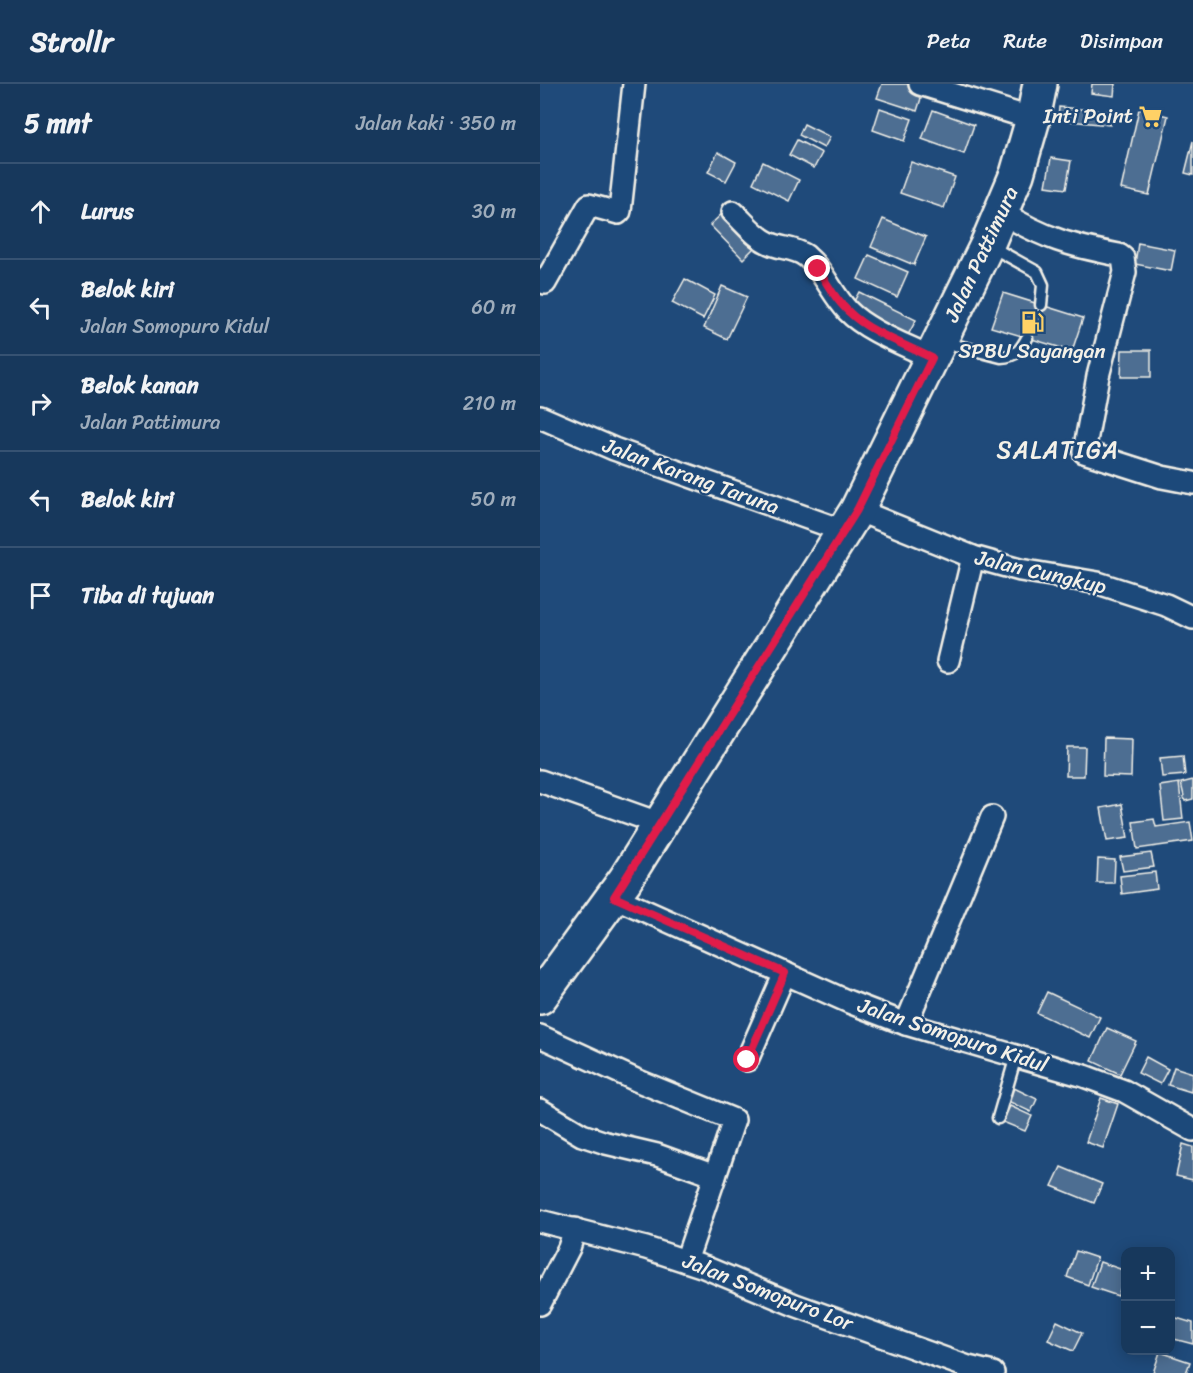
<!DOCTYPE html>
<html lang="id">
<meta charset="utf-8">
<style>
:root{--surface:#17385c;--page:#203f62;--text:#f1f3f6;--muted:#9eacbb;--line:#365272}
body{margin:0;font-family:Sriracha,sans-serif;background:var(--page);color:var(--text)}
.controls{position:absolute;right:18px;bottom:18px;display:grid;overflow:hidden;border-radius:12px;box-shadow:0 3px 15px #0003}
.controls button{width:54px;height:54px;display:grid;place-items:center;padding:0;border:0;border-bottom:2px solid var(--line);background:var(--surface);color:var(--text);font:30px sans-serif}
.stop{position:absolute;width:18px;height:18px;margin:-14px;border:4px solid #e11d48;border-radius:50%;background:#fff}
.stop.end{background:#e11d48;border-color:#fff;box-shadow:0 2px 6px #0008}
.list{margin:0;padding:0;list-style:none}
h2{display:flex;justify-content:space-between;align-items:center;height:78px;margin:0;padding:0 24px;font-size:26px}
h2 small{font-size:20px;font-weight:400;color:var(--muted)}
.list li{display:grid;grid-template-columns:39px 1fr auto;gap:18px;align-items:center;box-sizing:border-box;height:96px;padding:0 24px;border-top:2px solid var(--line)}
.list b{display:block;font-size:22px;white-space:nowrap}
.list p{margin:0;font-size:20px;white-space:nowrap;color:var(--muted)}
.list em{font-size:20px;font-style:normal;color:var(--muted)}
.icon{flex:none;width:33px;height:33px;fill:none;stroke:currentColor;stroke-width:2;stroke-linecap:round;stroke-linejoin:round}
.map{position:relative;flex:none;width:653px;height:1289px;overflow:hidden}
header{display:flex;align-items:center;gap:36px;box-sizing:border-box;height:84px;padding:0 30px;background:var(--surface);border-bottom:2px solid var(--line)}
header strong{font-size:28px}
nav{display:flex;gap:33px;margin-inline-start:auto;font-size:21px}
main{display:flex}
aside{flex:1;background:var(--surface)}
.map>svg:first-child{display:block}
.building{fill:#4d6e92;stroke:#f4f1e8;stroke-width:1.5}
.lines{fill:none;stroke-linecap:round;stroke-linejoin:round}
.lane-casing{stroke:#f4f1e8;stroke-width:15}
.street-casing{stroke:#f4f1e8;stroke-width:26}
.primary-casing{stroke:#f4f1e8;stroke-width:38}
.lane{stroke:#1f4a7a;stroke-width:10}
.street{stroke:#1f4a7a;stroke-width:21}
.primary{stroke:#1f4a7a;stroke-width:33}
.route{stroke:#e11d48;stroke-width:8}
.labels{text-anchor:middle;dominant-baseline:central;stroke-width:4.5;stroke-linejoin:round;paint-order:stroke}
.poi-label{font-size:21px;fill:#f4f1e8;stroke:#1f4a7a;text-anchor:end}
.street-label{font-size:21px;fill:#f4f1e8;stroke:#1f4a7a}
.quarter-label{font-size:24px;letter-spacing:1.5px;fill:#f4f1e8;stroke:#1f4a7a}
</style>
<header>
<strong>Strollr</strong>
<nav><a>Peta</a><a>Rute</a><a>Disimpan</a></nav>
</header>
<main>
<aside>
<h2>5 mnt<small>Jalan kaki · 350 m</small></h2>
<ul class="list">
<li><svg class="icon" aria-label="ahead" viewBox="0 0 24 24"><path d="M12 20V5M6 11l6-6 6 6"/></svg><div><b>Lurus</b></div><em>30 m</em></li>
<li><svg class="icon" aria-label="left" viewBox="0 0 24 24"><path d="M17 20v-9H6M10 6l-5 5 5 5"/></svg><div><b>Belok kiri</b><p>Jalan Somopuro Kidul</p></div><em>60 m</em></li>
<li><svg class="icon" aria-label="right" viewBox="0 0 24 24"><path d="M7 20v-9h11M14 6l5 5-5 5"/></svg><div><b>Belok kanan</b><p>Jalan Pattimura</p></div><em>210 m</em></li>
<li><svg class="icon" aria-label="left" viewBox="0 0 24 24"><path d="M17 20v-9H6M10 6l-5 5 5 5"/></svg><div><b>Belok kiri</b></div><em>50 m</em></li>
<li><svg class="icon" aria-label="arrive" viewBox="0 0 24 24"><path d="M6 21V4h12l-3 4 3 4H6"/></svg><div><b>Tiba di tujuan</b></div></li>
</ul>
</aside>
<div class="map">
<svg width="653" height="1289" viewBox="0 0 653 1289">
<rect width="100%" height="100%" fill="#1f4a7a"/>
<filter id="ink" filterUnits="userSpaceOnUse"><feTurbulence type="fractalNoise" baseFrequency=".0167" numOctaves="2"/><feDisplacementMap in="SourceGraphic" scale="12" xChannelSelector="R" yChannelSelector="G"/><feConvolveMatrix kernelMatrix="1 2 1 2 8 2 1 2 1" color-interpolation-filters="sRGB"/></filter>
<g filter="url(#ink)">
<g class="building">
<polygon points="342,0 368,0 384,5 377,27 337,14"/>
<polygon points="552,0 575,0 574,12 551,9"/>
<polygon points="519,23 571,28 570,41 518,36"/>
<polygon points="340,24 372,35 364,57 333,46"/>
<polygon points="599,25 628,32 609,111 581,105"/>
<polygon points="393,26 434,41 424,70 382,55"/>
<polygon points="264,40 290,53 284,64 259,51"/>
<polygon points="257,56 282,69 274,84 249,71"/>
<polygon points="653,57 653,91 645,89"/>
<polygon points="178,68 196,78 186,97 168,88"/>
<polygon points="511,74 531,77 526,105 506,102"/>
<polygon points="223,78 259,96 249,117 213,99"/>
<polygon points="371,78 415,93 404,124 360,109"/>
<polygon points="186,126 219,159 203,175 170,141"/>
<polygon points="343,135 386,153 374,181 331,163"/>
<polygon points="598,159 635,166 631,187 595,180"/>
<polygon points="329,171 368,188 357,213 318,195"/>
<polygon points="145,195 175,211 163,235 132,219"/>
<polygon points="182,202 207,213 187,255 164,244"/>
<polygon points="319,208 376,236 368,251 311,223"/>
<polygon points="463,209 543,234 532,267 451,243"/>
<polygon points="582,266 611,266 611,293 581,293"/>
<polygon points="564,654 592,655 591,693 563,692"/>
<polygon points="527,663 545,663 544,692 526,692"/>
<polygon points="643,672 645,691 622,693 620,674"/>
<polygon points="653,696 653,715 645,717 641,699"/>
<polygon points="639,699 643,735 624,737 620,702"/>
<polygon points="582,720 588,754 567,757 561,724"/>
<polygon points="614,735 616,743 650,738 653,757 597,765 593,738"/>
<polygon points="611,769 614,783 583,787 580,773"/>
<polygon points="558,775 575,776 574,799 557,799"/>
<polygon points="615,788 617,805 582,810 580,792"/>
<polygon points="507,908 560,933 550,954 497,929"/>
<polygon points="567,944 596,957 580,990 552,977"/>
<polygon points="606,973 628,985 620,1000 598,989"/>
<polygon points="634,983 653,989 651,1008 628,1001"/>
<polygon points="474,1004 497,1015 491,1028 468,1017"/>
<polygon points="561,1014 578,1020 563,1064 546,1058"/>
<polygon points="470,1022 492,1032 485,1047 463,1038"/>
<polygon points="643,1060 653,1063 653,1096 636,1092"/>
<polygon points="521,1083 562,1100 554,1119 512,1102"/>
<polygon points="536,1167 557,1174 548,1201 527,1193"/>
<polygon points="560,1178 586,1187 578,1212 551,1203"/>
<polygon points="630,1232 653,1239 653,1260 630,1254"/>
<polygon points="517,1237 542,1249 533,1267 508,1256"/>
<polygon points="620,1268 650,1278 646,1289 613,1289"/>
</g>
<g class="lines">
<defs>
<g id="lane">
<polyline points="450,162 497,188 503,201 501,221"/>
<path d="M403,258L461,273C476,272 480,267 487,254"/>
<polyline points="458,1034 476,972"/>
</g>
<g id="street">
<polyline points="380,0 493,35"/>
<path d="M193,128C203,137 214,152 227,158C239,165 254,163 266,172C283,186 292,210 308,227C327,247 366,261 392,274"/>
<path d="M461,128C503,154 531,162 579,171L583,174L585,188L558,292L544,368L622,393L653,399"/>
<polyline points="0,197 5,199 49,121 78,129 80,127 94,0"/>
<polyline points="0,333 74,365 304,447"/>
<polyline points="317,426 433,473 480,486 558,499 626,521 653,534"/>
<polyline points="408,577 433,473"/>
<polyline points="0,697 121,740"/>
<polyline points="74,813 309,918 366,940 544,992 584,1007 653,1046"/>
<polyline points="366,940 452,733"/>
<polyline points="0,952 96,996 194,1036 175,1092 117,1071 66,1059 42,1051 0,1026"/>
<polyline points="207,976 245,889"/>
<polyline points="0,1137 106,1164 164,1183 255,1221 428,1283 453,1289"/>
<polyline points="146,1177 175,1092"/>
<polyline points="0,1220 29,1164 35,1145"/>
</g>
<polyline id="primary" points="0,913 85,796 317,426 447,161 477,90 493,35 500,0"/>
</defs>
<use href="#lane" class="lane-casing"/>
<use href="#street" class="street-casing"/>
<use href="#primary" class="primary-casing"/>
<use href="#lane" class="lane"/>
<use href="#street" class="street"/>
<use href="#primary" class="primary"/>
</g>
</g>
<g class="lines" filter="url(#ink)">
<path class="route" d="M207,976L245,889L74,813L317,426L392,274C366,261 329,248 309,228C296,216 287,200 278,185"/>
</g>
<defs>
<symbol id="supermarket-bare" viewBox="-9 -9 18 18"><path d="M-6-5.5h2.5l.6 2H6L4.5 2H-2.5L-4.4-4H-6ZM-1.5 3.2a1.3 1.3 0 1 0 .1 0ZM3 3.2a1.3 1.3 0 1 0 .1 0Z" fill="#ffd166" stroke="#1f4a7a" stroke-width="2.5" paint-order="stroke"/></symbol>
<symbol id="fuel-bare" viewBox="-9 -9 18 18"><path d="M-5.5-6h7V0h2V4h1.3V-2.5L3-4.5l.8-.8L6-3V5H2.5V1h-1V6h-7ZM-4.2-4.7v3.2H.2V-4.7Z" fill="#ffd166" stroke="#1f4a7a" stroke-width="2.5" paint-order="stroke"/></symbol>
</defs>
<g fill-rule="evenodd">
<use href="#supermarket-bare" x="594" y="16" width="33" height="33"/>
<use href="#fuel-bare" x="476" y="222" width="33" height="33"/>
</g>
<g class="labels">
<g class="poi-label">
<text x="593" y="32">Inti Point</text>
<text x="492" y="267" text-anchor="middle">SPBU Sayangan</text>
</g>
<g class="street-label">
<text transform="translate(441 170) rotate(-65)">Jalan Pattimura</text>
<text transform="translate(151 392) rotate(20)">Jalan Karang Taruna</text>
<text transform="translate(501 488) rotate(13)">Jalan Cungkup</text>
<text transform="translate(413 951) rotate(18)">Jalan Somopuro Kidul</text>
<text transform="translate(228 1208) rotate(21)">Jalan Somopuro Lor</text>
</g>
<g class="quarter-label">
<text x="518" y="366">SALATIGA</text>
</g>
</g>
</svg>
<div class="controls">
<button>+</button>
<button>−</button>
</div>
<div class="stop" style="left:207px;top:976px"></div>
<div class="stop end" style="left:278px;top:185px"></div>
</div>
</main>
